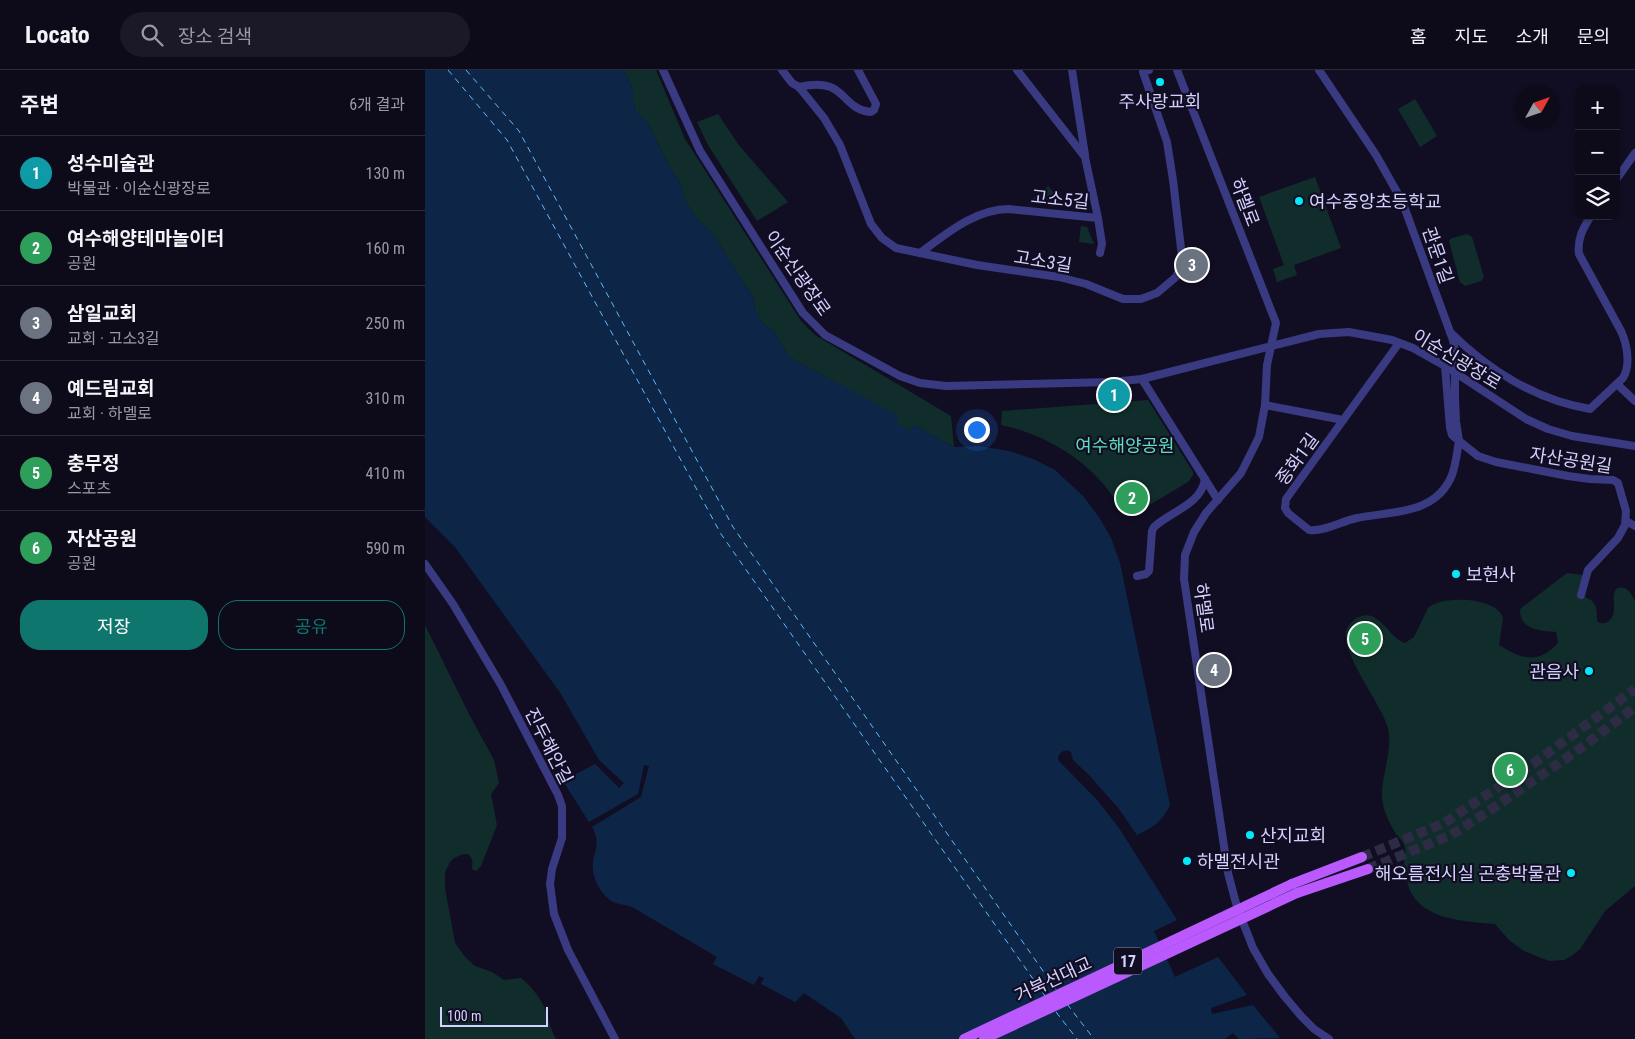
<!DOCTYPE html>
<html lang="ko">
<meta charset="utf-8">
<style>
:root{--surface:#0d0a1a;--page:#1b1827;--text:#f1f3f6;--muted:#9a9aa2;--line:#2d2b39;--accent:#0f766e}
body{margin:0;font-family:"Roboto Condensed","Noto Sans KR",sans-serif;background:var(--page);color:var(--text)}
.controls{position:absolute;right:15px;top:15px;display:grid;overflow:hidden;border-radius:10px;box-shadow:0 1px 4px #0004}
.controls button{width:45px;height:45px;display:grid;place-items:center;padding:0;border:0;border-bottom:1px solid var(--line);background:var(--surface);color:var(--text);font:25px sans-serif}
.compass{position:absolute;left:1090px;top:15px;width:45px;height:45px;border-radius:50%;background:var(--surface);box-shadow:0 1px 4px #0004;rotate:50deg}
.scale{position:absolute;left:15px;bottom:12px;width:108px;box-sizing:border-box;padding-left:5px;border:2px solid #d5d1ff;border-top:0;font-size:14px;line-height:18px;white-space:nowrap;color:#d5d1ff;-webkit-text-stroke:4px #110e23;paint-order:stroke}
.you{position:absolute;left:551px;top:359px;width:18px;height:18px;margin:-12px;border:4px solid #fff;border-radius:50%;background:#1a73e8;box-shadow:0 0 0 8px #1a73e833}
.badge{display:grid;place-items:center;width:32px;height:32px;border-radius:50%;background:var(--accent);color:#fff;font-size:16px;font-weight:700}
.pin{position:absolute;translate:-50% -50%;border:2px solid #fff;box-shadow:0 1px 5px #0006}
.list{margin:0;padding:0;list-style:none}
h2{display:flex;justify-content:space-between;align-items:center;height:65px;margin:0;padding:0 20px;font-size:21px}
h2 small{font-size:16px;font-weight:400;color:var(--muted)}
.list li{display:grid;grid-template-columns:32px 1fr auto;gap:15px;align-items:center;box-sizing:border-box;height:75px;padding:0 20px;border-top:1px solid var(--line)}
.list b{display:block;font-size:19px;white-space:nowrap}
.list p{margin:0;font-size:16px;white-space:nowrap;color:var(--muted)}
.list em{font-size:16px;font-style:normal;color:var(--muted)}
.actions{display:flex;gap:10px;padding:15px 20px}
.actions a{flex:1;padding:11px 0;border:1px solid var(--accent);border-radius:20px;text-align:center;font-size:18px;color:var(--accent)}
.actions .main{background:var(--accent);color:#fff}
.icon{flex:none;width:28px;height:28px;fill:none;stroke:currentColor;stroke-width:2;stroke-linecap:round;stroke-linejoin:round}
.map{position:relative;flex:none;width:1210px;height:969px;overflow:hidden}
header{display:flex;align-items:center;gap:30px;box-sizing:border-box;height:70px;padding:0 25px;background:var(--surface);border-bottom:1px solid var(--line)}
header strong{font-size:24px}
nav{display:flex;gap:28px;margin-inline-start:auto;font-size:18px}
.search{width:350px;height:45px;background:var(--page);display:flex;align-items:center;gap:12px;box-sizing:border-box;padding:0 18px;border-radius:28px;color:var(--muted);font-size:19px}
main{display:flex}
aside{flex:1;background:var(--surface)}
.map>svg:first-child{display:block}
.green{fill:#112d2b}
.water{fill:#0d2648}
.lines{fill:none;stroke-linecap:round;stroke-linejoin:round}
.ferry{stroke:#60bafe;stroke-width:1;stroke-dasharray:6 5;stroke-linecap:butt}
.major-tunnel{stroke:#2e2b44;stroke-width:10;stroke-dasharray:10 5;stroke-linecap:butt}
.minor{stroke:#3a3a82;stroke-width:8}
.major{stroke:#ba59fe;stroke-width:10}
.minor-bridge{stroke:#3a3a82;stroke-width:8}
.major-bridge{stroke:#ba59fe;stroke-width:10}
.poi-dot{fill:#02e9f9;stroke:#110e23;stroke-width:2}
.labels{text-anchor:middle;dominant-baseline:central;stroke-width:4.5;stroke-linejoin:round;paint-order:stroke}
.shield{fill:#110e23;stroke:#9a96bd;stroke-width:1}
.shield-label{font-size:16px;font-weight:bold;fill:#d5d1ff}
.poi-label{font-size:18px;fill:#d5d1ff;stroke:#110e23;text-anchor:start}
.street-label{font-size:18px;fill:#d5d1ff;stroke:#110e23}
.park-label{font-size:18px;fill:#5ddeba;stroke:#110e23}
</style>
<header>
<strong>Locato</strong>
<div class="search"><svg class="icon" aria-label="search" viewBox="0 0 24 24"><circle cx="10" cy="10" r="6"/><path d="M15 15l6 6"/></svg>장소 검색</div>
<nav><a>홈</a><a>지도</a><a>소개</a><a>문의</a></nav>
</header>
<main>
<aside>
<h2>주변<small>6개 결과</small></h2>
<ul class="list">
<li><span class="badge" style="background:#0f9aa8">1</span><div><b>성수미술관</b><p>박물관 · 이순신광장로</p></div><em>130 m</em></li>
<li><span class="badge" style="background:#2e9e5b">2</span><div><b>여수해양테마놀이터</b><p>공원</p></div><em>160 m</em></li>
<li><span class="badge" style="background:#6b7280">3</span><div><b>삼일교회</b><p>교회 · 고소3길</p></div><em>250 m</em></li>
<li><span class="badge" style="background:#6b7280">4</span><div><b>예드림교회</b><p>교회 · 하멜로</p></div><em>310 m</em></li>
<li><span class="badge" style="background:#2e9e5b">5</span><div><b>충무정</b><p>스포츠</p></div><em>410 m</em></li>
<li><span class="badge" style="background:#2e9e5b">6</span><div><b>자산공원</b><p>공원</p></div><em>590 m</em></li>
</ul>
<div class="actions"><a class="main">저장</a><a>공유</a></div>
</aside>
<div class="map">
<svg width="1210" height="969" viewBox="0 0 1210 969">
<rect width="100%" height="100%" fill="#110e23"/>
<g class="green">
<polygon points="199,0 231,0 260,69 376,251 390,265 526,346 529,377 489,355 486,362 470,353 473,346 364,287 348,260 341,256 334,248 330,239 329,229 287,163 271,148 262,134 254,112 242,92 224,55 211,41 208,31 208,21"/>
<polygon points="990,29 1012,66 995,77 973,39"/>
<polygon points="293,44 313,74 363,132 332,151 283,75 272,52"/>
<polygon points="890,107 916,178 869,195 872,205 852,212 848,199 859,195 834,127"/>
<polygon points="623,116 639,135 639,137 604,133 605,131"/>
<polygon points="656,156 662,157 669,174 654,172"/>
<polygon points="1042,164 1047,167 1059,207 1056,211 1040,216 1035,212 1024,171 1027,168"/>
<path d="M723,330L768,402V405L763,412L706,446L700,443C691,431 682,417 671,406C647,381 611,362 576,355L577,341Z"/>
<path d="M1142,503L1158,505L1154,523C1171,533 1172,532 1172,551C1178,556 1185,552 1188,545C1191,536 1186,528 1191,519C1201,514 1206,523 1210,531V816L1180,841L1155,879L1148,885L1139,890L1124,891L1099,881L1084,870L1070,854C1041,851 997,851 984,818C982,811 980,802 979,796C979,790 981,782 980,777C978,772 974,767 971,764C964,752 957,739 957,725C957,702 968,681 963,658C956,633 916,584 921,561C922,556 927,552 930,549C953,534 963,568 980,573L989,567L1003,538C1017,525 1072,527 1078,548L1074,575C1097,589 1112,595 1133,573L1131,562C1114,561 1095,560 1095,539Z"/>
<path d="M0,555L44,644L69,690L74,713L66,724L72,755L56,796L51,801L47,799C48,792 48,789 43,784H38L29,788L25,792L20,802V818L30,873L40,887L50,896L67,902L79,910L96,908C106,916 115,927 120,939C124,950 125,959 131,969H0Z"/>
</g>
<path class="water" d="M0,0H199L208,21V31L211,41L224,55L242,92L254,112L262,134L271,148L287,163L329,229L330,239L334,248L341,256L348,260L364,287L474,346L471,353L485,361L489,355L529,377L554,376L584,381L608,389L630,400L658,426L674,447L686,468L695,493L745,735C738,751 727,758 712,765L694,739L664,705L648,690L646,682C640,678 633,682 633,690L673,731L694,758L752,850L729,861L750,907L793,887L822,925L786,938L787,944L828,935L855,968L814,969L808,963L800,969H430L416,948L379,923L370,932L336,914L339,908L334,906L329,915L288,894L292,887L207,837C200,834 191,835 185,830C174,822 166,805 168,792C171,777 175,772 167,757L216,727L224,696L219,695L213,724L164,752L138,711L170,694L194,718L199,713L174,690L136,624L30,477L0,447Z"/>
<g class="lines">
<g class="ferry">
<polyline points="23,0 82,70 296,464 620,926"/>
<polyline points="41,0 94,61 308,457 632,921"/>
<polyline points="642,934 669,969"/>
<polyline points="631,942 652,969"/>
</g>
<g class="major-tunnel">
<polyline points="937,787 1019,753 1108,694 1210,619"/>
<polyline points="943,799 1026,765 1067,739 1156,678 1210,637"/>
</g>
<g class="minor">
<polyline points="238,0 275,81 378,243 400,265 475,306 495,313 521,316 686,312 717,309 894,264 924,262 967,270 988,278 1020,296 1101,349 1123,359 1147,366 1210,376"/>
<polyline points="357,0 367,13 374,17 399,48 415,75 446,154 457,168 471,178 552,195 634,207 661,214 698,229 716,229 732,223 751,207 756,196 757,187 748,110 742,72 718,2 724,0"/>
<polyline points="647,0 660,85"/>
<polyline points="752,0 851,253 842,295 840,335 834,367 816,403 781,443 769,462 760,485 759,509 803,803 812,837 828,878 843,904 860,927 877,947 889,959 904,969"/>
<polyline points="894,0 951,85 977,131 1028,270 1030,282"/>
<path d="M374,17C423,6 414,39 446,42L449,40L451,34L433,0"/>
<polyline points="1191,110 1210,83"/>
<polyline points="673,148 677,174 675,183"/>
<path d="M495,183C521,164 550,139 584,139L673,148L660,87L592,0"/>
<path d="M1025,262C1063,300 1111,330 1165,339L1198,308C1206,295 1202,274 1196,261L1154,184C1152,169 1158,158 1166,146"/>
<path d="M974,273L861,429L860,438L863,443L884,460C899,462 917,451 932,448C967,441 1011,445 1027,405C1031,394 1032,382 1034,371L1027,365L1025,358L1020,296"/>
<polyline points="717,309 793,430"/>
<polyline points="1192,314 1210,331"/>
<polyline points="1030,329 1031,351 1034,371 1053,386 1071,392 1143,406 1165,409 1188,410 1193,413 1201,441 1200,455 1193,468 1163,500 1156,525"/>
<polyline points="840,335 918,350"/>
<polyline points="1201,451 1210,456"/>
<polyline points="0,494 28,534 76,615 133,725 137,736 137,768 127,799 125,814 129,844 143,880 190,969"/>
<path d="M712,506L721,504L724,501L727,461L729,457C746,441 776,435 780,409"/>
</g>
<g class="major">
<polyline points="867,814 937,787"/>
<polyline points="872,823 943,799"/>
</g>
<polyline class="minor-bridge" points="1030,282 1030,329"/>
<g class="major-bridge">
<polyline points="539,969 867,814"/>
<polyline points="559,969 872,823"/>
</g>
</g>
<g class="poi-dot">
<circle cx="735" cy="12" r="5"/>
<circle cx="874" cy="131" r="5"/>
<circle cx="1031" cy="504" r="5"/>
<circle cx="1164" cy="601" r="5"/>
<circle cx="825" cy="765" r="5"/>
<circle cx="762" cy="791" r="5"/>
<circle cx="1146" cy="803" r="5"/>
</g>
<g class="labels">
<rect class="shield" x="689" y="877.5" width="28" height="27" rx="4"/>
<g class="shield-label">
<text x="703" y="891">17</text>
</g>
<g class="poi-label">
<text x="735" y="31" text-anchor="middle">주사랑교회</text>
<text x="884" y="131">여수중앙초등학교</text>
<text x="1041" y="504">보현사</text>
<text x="1154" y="601" text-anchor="end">관음사</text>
<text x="835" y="765">산지교회</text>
<text x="772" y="791">하멜전시관</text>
<text x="1136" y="803" text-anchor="end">해오름전시실 곤충박물관</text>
</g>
<g class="street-label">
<text transform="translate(635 129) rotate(6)">고소5길</text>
<text transform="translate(820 132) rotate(69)">하멜로</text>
<text transform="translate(1013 185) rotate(71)">관문1길</text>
<text transform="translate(618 191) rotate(9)">고소3길</text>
<text transform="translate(373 203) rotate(55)">이순신광장로</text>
<text transform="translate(1032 289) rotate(31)">이순신광장로</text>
<text transform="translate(872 389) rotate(-54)">종화1길</text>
<text transform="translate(1146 390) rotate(9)">자산공원길</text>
<text transform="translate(779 538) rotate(82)">하멜로</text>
<text transform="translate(124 676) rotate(63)">진두해안길</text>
<text transform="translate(628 909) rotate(-25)">거북선대교</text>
</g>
<g class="park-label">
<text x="700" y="375">여수해양공원</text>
</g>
</g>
</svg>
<div class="controls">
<button>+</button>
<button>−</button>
<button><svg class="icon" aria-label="layers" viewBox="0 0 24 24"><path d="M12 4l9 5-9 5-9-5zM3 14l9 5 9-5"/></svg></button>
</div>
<svg class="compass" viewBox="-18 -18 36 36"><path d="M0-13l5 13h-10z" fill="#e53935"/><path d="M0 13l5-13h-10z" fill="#9a9aa2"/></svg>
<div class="scale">100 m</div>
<div class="you"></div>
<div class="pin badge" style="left:689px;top:325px;background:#0f9aa8">1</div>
<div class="pin badge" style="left:707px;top:428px;background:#2e9e5b">2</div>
<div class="pin badge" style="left:767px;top:195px;background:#6b7280">3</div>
<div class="pin badge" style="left:789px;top:600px;background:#6b7280">4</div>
<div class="pin badge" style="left:940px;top:569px;background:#2e9e5b">5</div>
<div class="pin badge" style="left:1085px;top:700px;background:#2e9e5b">6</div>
</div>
</main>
